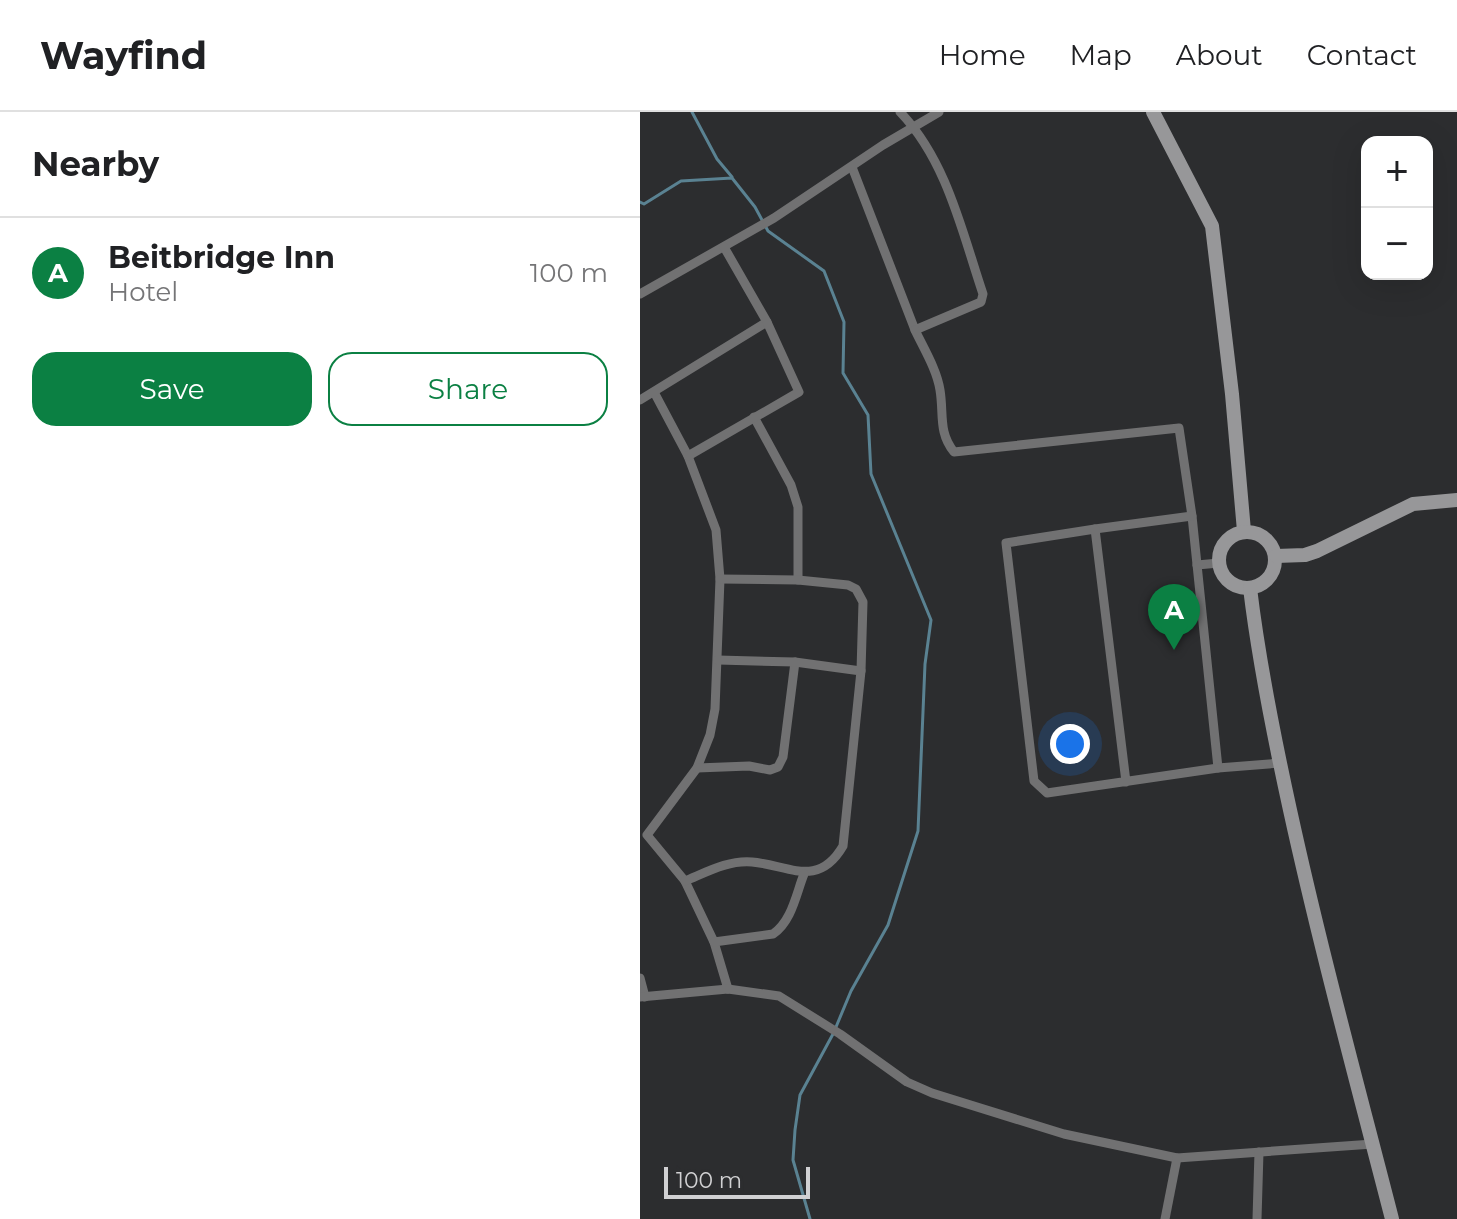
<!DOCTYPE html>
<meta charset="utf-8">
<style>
:root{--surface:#fff;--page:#f6f6f6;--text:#202124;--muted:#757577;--line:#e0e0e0;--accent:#0b8043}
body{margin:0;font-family:Montserrat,sans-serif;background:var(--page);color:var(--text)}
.controls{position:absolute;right:24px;top:24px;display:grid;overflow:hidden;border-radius:16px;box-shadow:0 8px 32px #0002}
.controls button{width:72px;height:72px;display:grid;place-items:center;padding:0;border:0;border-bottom:2px solid var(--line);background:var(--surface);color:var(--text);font:40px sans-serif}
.scale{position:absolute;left:24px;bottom:20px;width:146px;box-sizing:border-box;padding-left:8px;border:4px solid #d1d1d3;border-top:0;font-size:22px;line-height:28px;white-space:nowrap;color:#d1d1d3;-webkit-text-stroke:6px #2c2d2f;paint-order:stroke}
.you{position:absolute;left:430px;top:632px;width:28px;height:28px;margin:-20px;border:6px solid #fff;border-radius:50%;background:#1a73e8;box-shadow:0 0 0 12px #1a73e833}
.badge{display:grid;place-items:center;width:52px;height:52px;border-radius:50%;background:var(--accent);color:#fff;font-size:26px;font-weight:700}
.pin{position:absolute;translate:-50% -66px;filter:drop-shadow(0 2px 4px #0008)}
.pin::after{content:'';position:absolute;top:42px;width:28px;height:24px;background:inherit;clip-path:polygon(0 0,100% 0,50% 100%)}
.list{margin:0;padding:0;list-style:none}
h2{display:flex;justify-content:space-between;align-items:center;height:104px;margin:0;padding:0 32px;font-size:34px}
h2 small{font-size:26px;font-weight:400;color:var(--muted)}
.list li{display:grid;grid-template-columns:52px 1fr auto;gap:24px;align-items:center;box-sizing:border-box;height:112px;padding:0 32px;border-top:2px solid var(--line)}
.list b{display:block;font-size:30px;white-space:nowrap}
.list p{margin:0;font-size:26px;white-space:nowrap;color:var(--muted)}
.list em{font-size:26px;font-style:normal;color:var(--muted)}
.actions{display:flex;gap:16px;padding:24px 32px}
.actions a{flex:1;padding:18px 0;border:2px solid var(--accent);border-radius:24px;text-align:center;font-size:28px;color:var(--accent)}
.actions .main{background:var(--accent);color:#fff}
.map{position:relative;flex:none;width:817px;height:1107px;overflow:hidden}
header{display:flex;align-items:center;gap:48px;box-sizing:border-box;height:112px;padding:0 40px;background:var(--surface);border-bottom:2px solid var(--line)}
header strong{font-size:38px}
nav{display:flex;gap:44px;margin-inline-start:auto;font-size:28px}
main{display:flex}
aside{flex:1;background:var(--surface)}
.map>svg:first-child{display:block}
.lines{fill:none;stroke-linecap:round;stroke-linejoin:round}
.stream{stroke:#5a8292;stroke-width:3}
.street{stroke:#717172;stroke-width:9}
.secondary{stroke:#979799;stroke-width:14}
</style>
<header>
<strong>Wayfind</strong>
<nav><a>Home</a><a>Map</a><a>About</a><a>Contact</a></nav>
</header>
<main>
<aside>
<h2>Nearby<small></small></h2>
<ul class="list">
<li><span class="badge">A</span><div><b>Beitbridge Inn</b><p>Hotel</p></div><em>100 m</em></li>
</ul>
<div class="actions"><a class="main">Save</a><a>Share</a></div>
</aside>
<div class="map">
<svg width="817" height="1107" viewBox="0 0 817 1107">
<rect width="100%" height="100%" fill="#2c2d2f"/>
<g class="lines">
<g class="stream">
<polyline points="52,0 77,47 92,65"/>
<polyline points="0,90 4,92 41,69 92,66 115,95 128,119 184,159 204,210 203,261 228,303 231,362 291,508 285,552 278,719 248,813 211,879 196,915"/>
<polyline points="170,1107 153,1048 155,1018 160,983 193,922"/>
</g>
<g class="street">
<path d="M212,55L275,218L341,190L343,182C322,120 307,49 260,0"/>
<polyline points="0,182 134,106 243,33 299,0"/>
<path d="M275,218C284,237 297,258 300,278C304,302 298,320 314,340L539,316L552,404L578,656"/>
<polyline points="14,280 48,344 76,418 80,467 75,597 70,623 57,656 7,723 45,769 74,830 88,877"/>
<polyline points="0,288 127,210"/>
<polyline points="114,305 151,373 158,395 158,468"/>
<polyline points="48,344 159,280 127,210 84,135"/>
<polyline points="455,417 552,404"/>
<polyline points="557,453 579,451"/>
<polyline points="80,467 158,468 208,473 216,477 223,490 221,559"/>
<polyline points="57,656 109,654 130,658 138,655 143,645 155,550"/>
<polyline points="486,670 455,417 366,431 394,669 407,681 578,656 640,651"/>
<path d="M45,769C67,760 88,748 112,750C148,753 178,777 203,734L221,559L155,550L78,548"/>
<path d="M74,830L133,822C152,809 156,782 164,762"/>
<polyline points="0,866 5,885"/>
<polyline points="0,885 88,877 139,884 200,922 267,970 292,981 424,1022 537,1046 733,1032"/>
<polyline points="525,1107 537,1046"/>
<polyline points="617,1107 619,1040"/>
</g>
<g class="secondary">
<polyline points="513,0 572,114 592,282 604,419"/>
<circle cx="607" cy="448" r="28"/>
<polyline points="636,444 665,443 677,439 773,392 817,388"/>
<path d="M610,476C619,551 634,625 650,698C680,835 717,971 752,1107"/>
</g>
</g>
</svg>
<div class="controls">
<button>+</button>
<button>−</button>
</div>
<div class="scale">100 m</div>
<div class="you"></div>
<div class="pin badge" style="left:534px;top:538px">A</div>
</div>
</main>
